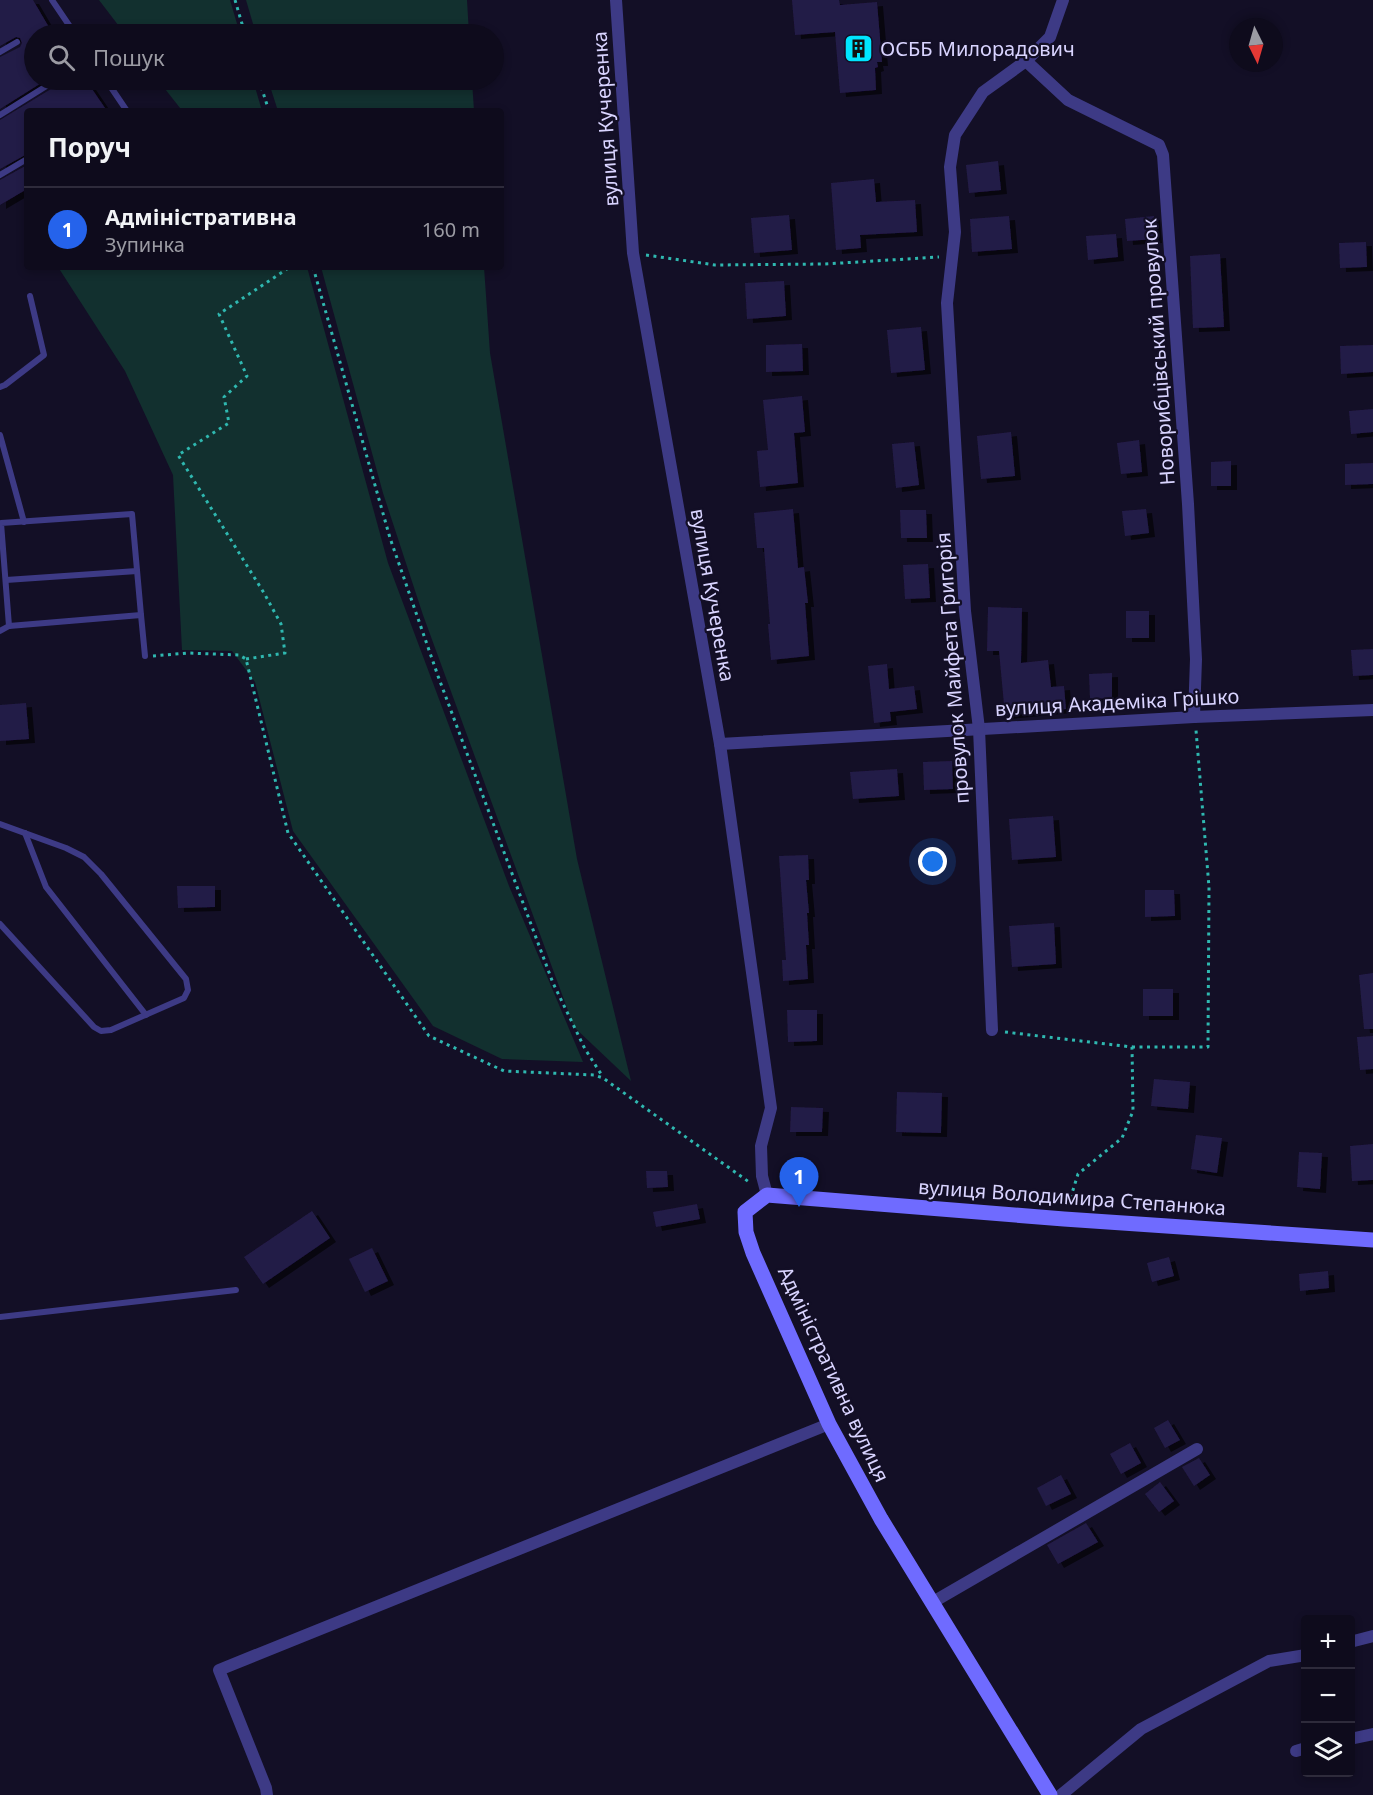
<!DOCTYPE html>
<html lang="uk">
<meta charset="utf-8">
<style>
:root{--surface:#0e0b1c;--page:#171425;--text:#f1f3f6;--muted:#9b9ba3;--line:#2e2b3b;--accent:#2563eb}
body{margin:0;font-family:"Noto Sans",sans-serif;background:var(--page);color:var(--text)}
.controls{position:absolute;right:18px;bottom:18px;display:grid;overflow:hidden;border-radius:6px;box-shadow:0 3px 9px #0003}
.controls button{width:54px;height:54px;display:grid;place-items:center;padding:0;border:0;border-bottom:2px solid var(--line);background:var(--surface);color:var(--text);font:30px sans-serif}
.compass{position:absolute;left:1229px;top:18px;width:54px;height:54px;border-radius:50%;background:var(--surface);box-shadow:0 3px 9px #0003;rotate:175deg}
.you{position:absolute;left:933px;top:862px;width:21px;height:21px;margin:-15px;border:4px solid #fff;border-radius:50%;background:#1a73e8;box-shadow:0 0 0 9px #1a73e833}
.badge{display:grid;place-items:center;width:39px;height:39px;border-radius:50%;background:var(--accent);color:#fff;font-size:20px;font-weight:700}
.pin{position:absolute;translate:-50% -50px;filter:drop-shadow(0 2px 3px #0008)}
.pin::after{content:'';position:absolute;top:32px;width:21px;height:18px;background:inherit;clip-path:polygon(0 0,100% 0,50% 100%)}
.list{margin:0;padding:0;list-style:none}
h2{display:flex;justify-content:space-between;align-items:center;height:78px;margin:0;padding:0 24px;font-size:26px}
h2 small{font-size:20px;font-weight:400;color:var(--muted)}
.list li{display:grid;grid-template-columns:39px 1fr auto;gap:18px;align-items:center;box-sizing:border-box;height:84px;padding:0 24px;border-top:2px solid var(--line)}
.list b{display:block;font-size:22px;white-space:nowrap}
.list p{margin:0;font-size:20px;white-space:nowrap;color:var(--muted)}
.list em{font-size:20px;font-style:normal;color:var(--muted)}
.icon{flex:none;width:33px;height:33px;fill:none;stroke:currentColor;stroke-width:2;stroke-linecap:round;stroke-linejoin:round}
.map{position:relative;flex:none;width:1373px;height:1795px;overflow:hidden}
.search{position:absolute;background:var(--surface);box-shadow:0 3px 9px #0003;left:24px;top:24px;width:480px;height:66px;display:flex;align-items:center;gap:15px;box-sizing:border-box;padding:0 21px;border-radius:33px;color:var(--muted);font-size:22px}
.panel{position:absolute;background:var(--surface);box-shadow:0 3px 9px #0003;left:24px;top:108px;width:480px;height:162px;border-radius:6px}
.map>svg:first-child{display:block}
.green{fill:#12302f}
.building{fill:#241b47;filter:url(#shadow)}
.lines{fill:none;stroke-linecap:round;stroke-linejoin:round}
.path{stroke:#2fb8b0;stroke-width:3;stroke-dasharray:3 4.5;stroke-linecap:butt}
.lane{stroke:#3d3a85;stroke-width:6}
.street{stroke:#3d3a85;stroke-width:12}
.secondary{stroke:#6f6bff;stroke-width:15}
.labels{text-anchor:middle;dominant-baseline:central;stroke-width:4.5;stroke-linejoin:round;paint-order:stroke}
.poi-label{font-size:20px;fill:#d9d4ff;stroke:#130f26;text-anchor:start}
.street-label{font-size:20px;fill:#d9d4ff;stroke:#130f26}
</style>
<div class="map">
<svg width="1373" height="1795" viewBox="0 0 1373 1795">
<defs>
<filter id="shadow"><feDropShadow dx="6" dy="4" stdDeviation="0" flood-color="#0009"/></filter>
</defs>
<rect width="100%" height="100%" fill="#130f26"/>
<g class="green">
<polygon points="99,0 230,0 240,34 125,34"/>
<polygon points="246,0 467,0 469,34 256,34"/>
<polygon points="158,80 253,80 262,111 176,111 180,108"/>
<polygon points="268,80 472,80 474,111 278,111"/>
<polygon points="58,267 307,267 388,563 509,886 583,1062 502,1059 433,1026 293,831 255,682 232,651 182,650 173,475 125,371"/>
<polygon points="321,267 484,267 490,353 577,859 631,1081 574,1027 423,615 383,493"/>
</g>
<g class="building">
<polygon points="0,0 33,0 53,34 34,34 34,80 86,80 107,111 27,111 27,154 0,169 0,120 51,89 53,85 51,81 46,80 0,109 0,57 20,47 22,43 20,38 16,37 0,46"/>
<polygon points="792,0 839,0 840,5 877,2 882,62 877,62 878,67 875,68 876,90 840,93 835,32 795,35"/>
<polygon points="998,161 1001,190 969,193 966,165"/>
<polygon points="27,165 27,189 0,205 0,180"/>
<polygon points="874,179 876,202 915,200 917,232 860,235 861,248 836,250 831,183"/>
<polygon points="789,215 792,250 754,253 751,218"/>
<polygon points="1009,216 1012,249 972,252 970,219"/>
<polygon points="1154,216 1156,239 1127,241 1125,219"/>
<polygon points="1116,234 1118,257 1088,260 1086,236"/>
<polygon points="1366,242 1367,267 1340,268 1339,243"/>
<polygon points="1220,254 1224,327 1193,328 1190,256"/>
<polygon points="784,281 786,316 747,319 745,283"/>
<polygon points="921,327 925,370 891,373 887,330"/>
<polygon points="802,344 803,371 766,372 766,345"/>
<polygon points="1373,345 1373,372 1341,374 1340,346"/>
<polygon points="802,396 805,432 794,433 798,483 760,487 757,451 768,450 763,400"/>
<polygon points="1373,409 1373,432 1351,434 1349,411"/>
<polygon points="1011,432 1015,476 981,479 977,436"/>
<polygon points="1139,440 1142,472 1121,474 1117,443"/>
<polygon points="914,442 919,485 896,488 892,444"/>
<polygon points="1231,461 1231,486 1211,486 1211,462"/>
<polygon points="1373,463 1373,484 1345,485 1345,464"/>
<polygon points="793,509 798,568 804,567 808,603 805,603 809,656 771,660 768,624 770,624 764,548 757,548 754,513"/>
<polygon points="1146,509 1149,533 1125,536 1122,511"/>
<polygon points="900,510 926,510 927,538 901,538"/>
<polygon points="928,564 930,598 905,599 903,565"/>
<polygon points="988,607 1022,608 1021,663 1048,660 1051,687 1064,686 1066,709 1005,715 999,651 987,651"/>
<rect x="1126" y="611" width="23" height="27"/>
<polygon points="1373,649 1373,675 1353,676 1351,650"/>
<polygon points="887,664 889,689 914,686 917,709 890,712 891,721 874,723 868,666"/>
<polygon points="1112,673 1112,698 1090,699 1089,674"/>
<polygon points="26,703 29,739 0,741 0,705"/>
<polygon points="952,761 953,789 924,790 923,762"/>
<polygon points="897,769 899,796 853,799 850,772"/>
<polygon points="1053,816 1056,857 1012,860 1009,819"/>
<polygon points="808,855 809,880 806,880 809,913 807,913 809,945 806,945 808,979 783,981 782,960 786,960 779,856"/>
<polygon points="177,886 215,886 215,907 178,908"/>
<polygon points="1145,890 1174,890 1175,916 1145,917"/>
<polygon points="1054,923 1056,964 1012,967 1009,926"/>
<polygon points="1373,973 1373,1029 1364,1029 1359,975"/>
<rect x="1143" y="989" width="30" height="27"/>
<polygon points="787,1010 817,1010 817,1041 788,1042"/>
<polygon points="1373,1036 1373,1069 1360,1070 1357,1037"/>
<polygon points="1154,1079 1190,1082 1188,1109 1151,1106"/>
<polygon points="897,1092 942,1093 941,1133 896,1132"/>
<polygon points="791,1107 823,1108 822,1132 790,1132"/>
<polygon points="1196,1135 1222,1138 1217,1173 1191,1169"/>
<polygon points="1373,1144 1373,1180 1352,1181 1350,1146"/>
<polygon points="1299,1152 1322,1153 1320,1189 1297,1187"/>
<polygon points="646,1171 667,1171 668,1187 647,1188"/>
<polygon points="697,1204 700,1219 656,1227 653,1212"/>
<polygon points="312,1211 330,1238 263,1284 244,1257"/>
<polygon points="372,1248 388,1281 365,1292 349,1259"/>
<polygon points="1169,1257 1174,1276 1152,1282 1147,1263"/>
<polygon points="1328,1271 1329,1288 1300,1291 1299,1274"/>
<polygon points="1168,1420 1180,1440 1165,1448 1154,1428"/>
<polygon points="1130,1443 1141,1463 1121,1474 1110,1454"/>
<polygon points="1199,1458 1210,1475 1194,1486 1182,1467"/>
<polygon points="1061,1475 1071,1494 1046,1506 1037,1488"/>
<polygon points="1160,1482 1174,1501 1159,1512 1145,1494"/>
<polygon points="1086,1523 1098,1542 1058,1564 1047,1545"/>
</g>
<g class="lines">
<g class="path">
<polyline points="235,0 245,34"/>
<polyline points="259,80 269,111"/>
<polyline points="646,255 715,265 825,264 939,257"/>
<polyline points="313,267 390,538 438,676 553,983 585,1049 603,1077"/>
<polyline points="153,656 188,653 239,655 246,659 288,833 429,1036 504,1071 594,1075 603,1078 749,1182"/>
<polyline points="246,659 285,653 281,624 264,593 178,455 229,423 224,397 247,376 219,314 290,267"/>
<polyline points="1005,1032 1132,1047 1133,1111 1122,1138 1078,1174 1068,1206"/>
<polyline points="1132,1047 1208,1047 1209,887 1196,730"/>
</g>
<g class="lane">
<polyline points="52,0 75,34"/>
<polyline points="0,52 17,42"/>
<polyline points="106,80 127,111"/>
<polyline points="0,115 48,85"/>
<polyline points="0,175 27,159"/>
<polyline points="0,387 5,385 44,355 30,296"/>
<polyline points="0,435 24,522"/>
<polyline points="6,580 137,571"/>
<polyline points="9,626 1,523 132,514 141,615"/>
<polyline points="0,631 9,626 141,615 145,656"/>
<polyline points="0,824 66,848 84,857 101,874 186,979 188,990 184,998 111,1030 101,1031 94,1027 0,924"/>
<polyline points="25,833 46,887 146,1015"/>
<polyline points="0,1317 236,1290"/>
</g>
<g class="street">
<polyline points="616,0 633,253 720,744 771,1108 761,1146 762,1176 767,1195"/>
<polyline points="1026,61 1068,100 1159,145 1163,155 1188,504 1196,659 1194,717"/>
<polyline points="720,744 1194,717 1373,710"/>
<polyline points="992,1030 979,729 965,611 947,303 955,232 950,167 955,135 983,92 1026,61 1050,37 1063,0"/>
<polyline points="933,1602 1197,1449"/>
<polyline points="1350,1642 1373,1636"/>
<polyline points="1350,1739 1373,1734"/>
<polyline points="1296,1751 1306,1748"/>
<polyline points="267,1795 266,1788 219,1670 829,1424"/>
<polyline points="1061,1795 1141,1729 1269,1661 1306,1655"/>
</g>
<polyline class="secondary" points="1050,1795 881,1519 829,1424 753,1253 746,1232 745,1212 767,1195 1064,1219 1373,1240"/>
</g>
<defs>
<symbol id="building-square" viewBox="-11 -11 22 22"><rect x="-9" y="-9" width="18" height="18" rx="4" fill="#00e5ff" stroke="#130f26"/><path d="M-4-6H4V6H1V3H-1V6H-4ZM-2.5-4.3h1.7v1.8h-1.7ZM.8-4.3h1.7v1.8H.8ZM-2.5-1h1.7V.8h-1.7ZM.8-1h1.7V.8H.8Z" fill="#111"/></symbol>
</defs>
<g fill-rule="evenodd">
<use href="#building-square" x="842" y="32" width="33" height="33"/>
</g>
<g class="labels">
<g class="poi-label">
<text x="880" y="48">ОСББ Милорадович</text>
</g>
<g class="street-label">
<text transform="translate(605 119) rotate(-94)">вулиця Кучеренка</text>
<text transform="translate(1158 352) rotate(-94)">Новорибцівський провулок</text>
<text transform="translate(713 595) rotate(80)">вулиця Кучеренка</text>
<text transform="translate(952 668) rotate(-94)">провулок Майфета Григорія</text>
<text transform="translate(1117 702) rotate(-3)">вулиця Академіка Грішко</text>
<text transform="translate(1072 1197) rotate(4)">вулиця Володимира Степанюка</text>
<text transform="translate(834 1374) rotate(65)">Адміністративна вулиця</text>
</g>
</g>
</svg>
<div class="controls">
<button>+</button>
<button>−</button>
<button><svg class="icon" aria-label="layers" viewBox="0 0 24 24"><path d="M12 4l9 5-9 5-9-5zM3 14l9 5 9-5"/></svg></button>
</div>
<svg class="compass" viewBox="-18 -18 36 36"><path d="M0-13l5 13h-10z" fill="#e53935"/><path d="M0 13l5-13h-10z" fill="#9b9ba3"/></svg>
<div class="you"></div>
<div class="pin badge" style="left:799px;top:1207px">1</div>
<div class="search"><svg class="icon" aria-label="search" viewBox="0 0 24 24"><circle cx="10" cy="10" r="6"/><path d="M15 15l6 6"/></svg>Пошук</div>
<section class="panel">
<h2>Поруч<small></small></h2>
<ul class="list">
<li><span class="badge">1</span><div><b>Адміністративна</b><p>Зупинка</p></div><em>160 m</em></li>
</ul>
</section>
</div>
